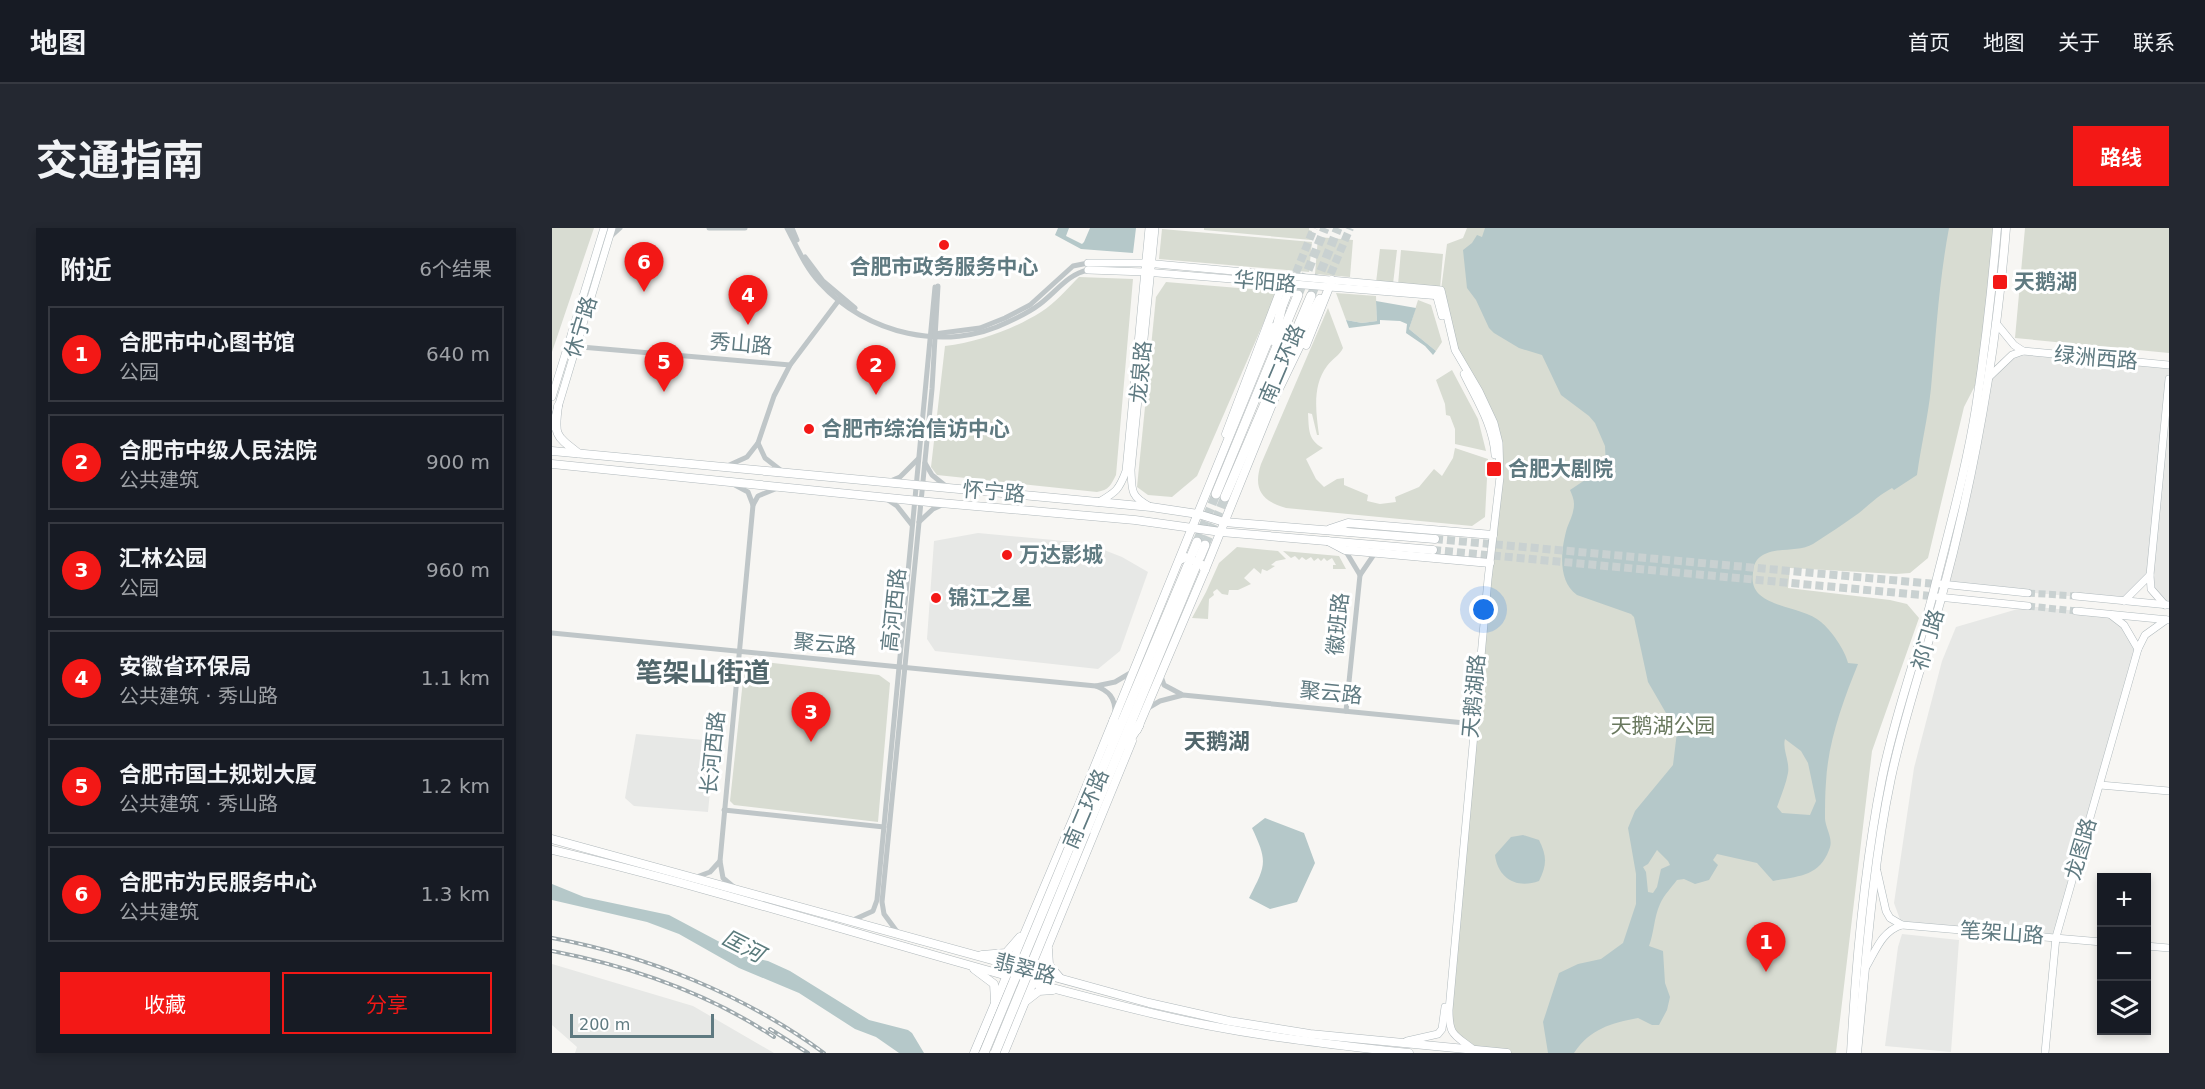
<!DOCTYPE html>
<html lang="zh">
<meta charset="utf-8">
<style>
:root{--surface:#171b24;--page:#242831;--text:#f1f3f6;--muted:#9ea1a6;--line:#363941;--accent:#f31816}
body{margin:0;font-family:"DejaVu Sans","Noto Sans SC",sans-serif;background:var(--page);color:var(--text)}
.controls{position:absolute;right:18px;bottom:18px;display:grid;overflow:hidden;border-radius:0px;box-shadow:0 3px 9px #0003}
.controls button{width:54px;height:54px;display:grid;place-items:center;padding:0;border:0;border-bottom:2px solid var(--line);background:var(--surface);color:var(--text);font:30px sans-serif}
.scale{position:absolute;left:18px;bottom:15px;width:144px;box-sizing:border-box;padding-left:6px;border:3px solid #5f7a81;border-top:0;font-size:16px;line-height:21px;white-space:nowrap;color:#5f7a81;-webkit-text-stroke:4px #fff;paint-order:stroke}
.you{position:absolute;left:932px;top:382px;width:21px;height:21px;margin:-15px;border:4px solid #fff;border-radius:50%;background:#1a73e8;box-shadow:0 0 0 9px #1a73e833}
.badge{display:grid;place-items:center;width:39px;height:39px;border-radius:50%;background:var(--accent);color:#fff;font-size:20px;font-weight:700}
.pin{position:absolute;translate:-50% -50px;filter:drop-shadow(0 2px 3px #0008)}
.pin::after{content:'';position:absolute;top:32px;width:21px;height:18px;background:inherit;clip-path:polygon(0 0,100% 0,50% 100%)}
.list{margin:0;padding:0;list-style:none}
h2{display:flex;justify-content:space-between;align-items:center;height:78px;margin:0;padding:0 24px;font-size:26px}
h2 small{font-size:20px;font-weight:400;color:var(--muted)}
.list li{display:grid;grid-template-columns:39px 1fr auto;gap:18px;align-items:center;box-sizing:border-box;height:96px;margin:0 12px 12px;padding:0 12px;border:2px solid var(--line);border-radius:0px}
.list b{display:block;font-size:22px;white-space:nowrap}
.list p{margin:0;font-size:20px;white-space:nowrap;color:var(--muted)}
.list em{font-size:20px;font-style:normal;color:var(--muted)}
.actions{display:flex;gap:12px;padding:18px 24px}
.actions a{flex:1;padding:14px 0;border:2px solid var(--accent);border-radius:0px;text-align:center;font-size:21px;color:var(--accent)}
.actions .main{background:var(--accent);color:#fff}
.icon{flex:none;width:33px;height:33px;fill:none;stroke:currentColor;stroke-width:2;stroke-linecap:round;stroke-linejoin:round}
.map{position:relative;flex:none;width:1617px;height:825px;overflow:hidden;border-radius:0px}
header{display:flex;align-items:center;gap:36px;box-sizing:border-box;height:84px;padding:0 30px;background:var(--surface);border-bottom:2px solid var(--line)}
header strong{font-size:28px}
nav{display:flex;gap:33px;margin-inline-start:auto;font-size:21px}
.intro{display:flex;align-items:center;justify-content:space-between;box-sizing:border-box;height:144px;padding:0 36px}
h1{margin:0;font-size:42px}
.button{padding:15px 27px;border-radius:0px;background:var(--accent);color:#fff;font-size:21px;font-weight:700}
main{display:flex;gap:36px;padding:0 36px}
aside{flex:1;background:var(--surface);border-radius:0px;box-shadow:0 3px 9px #0003}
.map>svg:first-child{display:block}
.built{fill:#e7e8e6}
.green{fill:#d8dcd2}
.water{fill:#b5c8c9;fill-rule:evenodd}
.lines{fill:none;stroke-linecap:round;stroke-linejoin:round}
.secondary-tunnel{stroke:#c9d1d1;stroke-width:7;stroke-dasharray:7 3.5;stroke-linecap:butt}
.primary-tunnel{stroke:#c9d1d1;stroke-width:8;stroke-dasharray:8 4;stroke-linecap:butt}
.highway-tunnel{stroke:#c9d1d1;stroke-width:9;stroke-dasharray:9 4.5;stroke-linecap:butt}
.secondary-casing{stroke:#b1babd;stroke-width:8}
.primary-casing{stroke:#b0b8bb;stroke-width:9}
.highway-casing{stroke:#b2b9bb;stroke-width:10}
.street{stroke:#bfc6c8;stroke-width:5}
.secondary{stroke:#fff;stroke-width:7}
.primary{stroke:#fff;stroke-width:8}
.highway{stroke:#fff;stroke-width:9}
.rail-casing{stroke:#9ea9ad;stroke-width:4}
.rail{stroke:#fff;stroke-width:1.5;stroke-dasharray:4.5;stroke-linecap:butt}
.highway-bridge-casing{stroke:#b2b9bb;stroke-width:10;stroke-linecap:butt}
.highway-bridge{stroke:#fff;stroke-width:9}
.poi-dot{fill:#f31816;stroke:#fff;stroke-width:2}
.labels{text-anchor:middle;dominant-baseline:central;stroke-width:6;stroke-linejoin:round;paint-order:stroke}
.poi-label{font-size:21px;font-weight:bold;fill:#5f7a81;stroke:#fff;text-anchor:start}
.street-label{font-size:21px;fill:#5f7a81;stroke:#fff}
.park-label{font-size:21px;fill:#69785e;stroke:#fff}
.neighbourhood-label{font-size:22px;font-weight:bold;fill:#51666b;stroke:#fff}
.water-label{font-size:22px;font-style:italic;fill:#5a7b7c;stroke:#fff}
.district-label{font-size:27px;font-weight:bold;fill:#51666b;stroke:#fff}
</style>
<header>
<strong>地图</strong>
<nav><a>首页</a><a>地图</a><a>关于</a><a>联系</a></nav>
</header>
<div class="intro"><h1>交通指南</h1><a class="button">路线</a></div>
<main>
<aside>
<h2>附近<small>6个结果</small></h2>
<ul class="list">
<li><span class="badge">1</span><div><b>合肥市中心图书馆</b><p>公园</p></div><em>640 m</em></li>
<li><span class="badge">2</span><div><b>合肥市中级人民法院</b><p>公共建筑</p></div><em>900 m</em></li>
<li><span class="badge">3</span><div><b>汇林公园</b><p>公园</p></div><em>960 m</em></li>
<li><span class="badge">4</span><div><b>安徽省环保局</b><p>公共建筑 · 秀山路</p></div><em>1.1 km</em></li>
<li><span class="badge">5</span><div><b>合肥市国土规划大厦</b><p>公共建筑 · 秀山路</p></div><em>1.2 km</em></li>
<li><span class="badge">6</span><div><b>合肥市为民服务中心</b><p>公共建筑</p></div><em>1.3 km</em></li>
</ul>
<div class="actions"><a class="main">收藏</a><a>分享</a></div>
</aside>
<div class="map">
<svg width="1617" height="825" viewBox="0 0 1617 825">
<rect width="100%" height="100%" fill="#f7f6f3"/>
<g class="built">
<polygon points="1471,123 1617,137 1617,377 1604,367 1599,348 1572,373 1392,357 1437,149 1453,133"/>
<polygon points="426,305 534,315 570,329 596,344 568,423 546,441 383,423 375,411 382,313"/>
<polygon points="1476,378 1557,386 1572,397 1586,421 1504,709 1350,697 1342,675 1362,540 1390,433 1404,399"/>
<polygon points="84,506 163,513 156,584 82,578 73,570"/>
<polygon points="1350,706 1407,712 1399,824 1333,818 1346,719"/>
<polygon points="0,736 141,778 222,825 23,825 25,819 0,797"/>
</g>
<g class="green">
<polygon points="0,0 42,0 0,124"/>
<polygon points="652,0 757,0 757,2 760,3 759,12 652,2"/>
<polygon points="915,0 1445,0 1428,148 1412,179 1376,330 1358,345 1344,346 1238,340 1236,360 1338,372 1355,376 1367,390 1320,523 1284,825 955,825 922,822 897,800 948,249 947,215 903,122 889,62 895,16 911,10"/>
<polygon points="1473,0 1617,0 1617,125 1463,110"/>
<polygon points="610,1 760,14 757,44 607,31"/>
<polygon points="766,9 801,12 798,49 763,46"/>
<polygon points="828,21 845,22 841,56 824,55"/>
<polygon points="849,22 891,26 888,61 846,57"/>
<path d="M527,49L581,51L564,247C559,257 557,262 545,264L385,247L379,239L393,118C426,114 460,102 489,84C503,75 515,61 527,49Z"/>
<polygon points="614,54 722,63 724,66 645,248 620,269 596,267 585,259 604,69"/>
<polygon points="784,65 824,68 825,93 810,95 794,92"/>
<polygon points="866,72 879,77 890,114 884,123 857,101"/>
<path d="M776,80L791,120C788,127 780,131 775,138C760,158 764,184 767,207H765L760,186L756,185C757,202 756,212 771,220L754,231L764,251L772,259L785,251L792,250V257L816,267L815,273L828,276L844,274L843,269L867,259L882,241L890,248L901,230L903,220L936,231L933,289L920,298L734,280C709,273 701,260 709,236Z"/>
<polygon points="900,142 926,191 934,223 903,216 903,201 898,188 894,187 893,176 884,152"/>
<polygon points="685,319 726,323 734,331 724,333 719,337 723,338 715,343 710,341 709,346 702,340 692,350 699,356 686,362 677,362 676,367 670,366 665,361 661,364 662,367 657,371 656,391 640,390 654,364 667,335"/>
<polygon points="731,323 787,328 794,341 781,341 781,337 784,337 780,330 775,333 772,330 769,333 766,330 762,333 759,329 754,332 750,329 747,332 743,328 739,330"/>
<polygon points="204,433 327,447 338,455 326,594 182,577 178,573 192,443"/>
</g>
<g class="water">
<polygon points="506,0 517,0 514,8 530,16 532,14 538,0 584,0 581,25 529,21 503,7"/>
<path d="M933,0H1397C1387,53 1384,106 1379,160C1376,189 1369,218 1365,247L1342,262L1340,260C1327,267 1318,276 1307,285C1292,296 1276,306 1261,316C1246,325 1222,318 1208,329C1203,333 1201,339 1201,345C1195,381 1249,376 1269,394C1279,402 1293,422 1296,435L1306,436C1291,473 1276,514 1274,554C1273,566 1273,579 1273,591C1274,602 1282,611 1277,622C1267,649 1246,648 1221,653L1205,635L1165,626L1161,632L1166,637L1157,652L1143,656L1132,651L1125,652C1119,660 1112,667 1108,676C1102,689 1102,705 1097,718L1111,723L1113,755L1118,769L1115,782L1107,797H1100L1086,790C1059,795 1038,801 1022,825H996L991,794L1007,745L1026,736L1049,731L1071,715L1084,676V646L1076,600L1083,583L1121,537L1125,504L1096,454L1082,389L1079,386L1025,367C1005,353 1009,321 1015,300C1018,292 1022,285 1022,276C1022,271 1020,267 1018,262L1033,252L1042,236L1051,243L1054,240L1053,218L1043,195L1037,188L1009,167L990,127L967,120L942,105L937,100L924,72L915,60L911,22L920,15L925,7L930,9ZM1233,511L1249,523L1256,535L1264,573L1258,587L1230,585L1225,579C1229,568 1234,556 1236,545C1238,533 1230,521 1233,511ZM1105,622L1116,633L1118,637L1109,641L1105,659L1101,665L1096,664L1094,644L1091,639L1096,636Z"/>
<polygon points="824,73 864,80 857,101 884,123 881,127 873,118 854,105 855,96 848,93 828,92 828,96 797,100 794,92 810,95 825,93"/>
<path d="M713,590L752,605L763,635L745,674L718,681L697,670C714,637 716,634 700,600Z"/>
<path d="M971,607L987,612C995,628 995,637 987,653C965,661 946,651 943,627L959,609Z"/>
<polygon points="0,656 32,669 117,687 194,728 216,733 238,743 317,792 356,802 360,805 372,825 347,825 324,809 303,801 247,765 187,740 127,706 95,694 0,672"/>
</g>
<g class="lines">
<g class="secondary-tunnel">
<polyline points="1476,365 1523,368"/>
<polyline points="1476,378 1524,383"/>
</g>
<g class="primary-tunnel">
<polyline points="774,57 798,0"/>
<polyline points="735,67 762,0"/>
<polyline points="883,311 1383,356"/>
<polyline points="881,322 1380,368"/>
</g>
<g class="highway-tunnel">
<polyline points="746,67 773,0"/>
<polyline points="759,68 786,0"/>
<polyline points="645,314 664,266"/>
<polyline points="653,317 673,269"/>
</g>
<defs>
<g id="secondary">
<path d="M536,35H593L889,62L903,122L927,163L942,195L947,215L948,249L936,351L897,782C897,808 902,806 922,822"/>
<polyline points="536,42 593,44 889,68"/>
<polyline points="883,62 890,88"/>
<polyline points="1471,123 1617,137"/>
<path d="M912,146C925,173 941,197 943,227"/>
<polyline points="1437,149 1460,127 1471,123 1462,117 1444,95"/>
<polyline points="0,169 52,0"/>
<polyline points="0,199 60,0"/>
<path d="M547,274C564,264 567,262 574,243L597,0"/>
<path d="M597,278C578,268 580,262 579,242L603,0"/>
<polyline points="1598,347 1617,151"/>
<polyline points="1389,356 1476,365"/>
<polyline points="1523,368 1617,377"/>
<polyline points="1386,369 1476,378"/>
<polyline points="1572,373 1598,347 1599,361 1613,377"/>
<polyline points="1524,383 1617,392"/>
<polyline points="1559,387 1572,397 1586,421 1593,407 1614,392"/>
<polyline points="1548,557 1617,563"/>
<polyline points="1350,697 1550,714"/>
<polyline points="1594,718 1617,720"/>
<path d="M1314,739C1324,722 1330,703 1350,697L1338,690L1334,683L1325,643"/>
<polyline points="855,813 886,806 890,801 893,779"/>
<polyline points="1493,825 1504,709 1586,421"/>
</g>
<g id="primary">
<polyline points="729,82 735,67"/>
<polyline points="754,117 780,52"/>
<path d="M6,178C2,207 3,207 26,225"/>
<polyline points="674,206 734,48"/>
<polyline points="0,223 599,279 646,286 672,294 883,311"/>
<polyline points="0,236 377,274 583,292 669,304 881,322"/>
<polyline points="778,301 796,295 941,307"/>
<polyline points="776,313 793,322 938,335"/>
<polyline points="628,332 634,329 649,336 653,342"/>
<polyline points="585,502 653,342 723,169 753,107"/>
<polyline points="0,611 597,775 677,793 758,806 955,825"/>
<path d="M0,622C203,670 400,738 603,786C687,806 772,816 857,825"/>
<polyline points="496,721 497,737 508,750"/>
<polyline points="430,727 454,725 468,709"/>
<polyline points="422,741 442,756 443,773"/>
<polyline points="474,773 487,763 501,762"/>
<polyline points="422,825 524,584 722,99"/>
<polyline points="452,825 580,513"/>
<path d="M1299,825C1304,733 1312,640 1330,550C1343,486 1365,428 1381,366C1396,305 1414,243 1424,180C1433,121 1440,60 1445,0"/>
<path d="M1305,825C1314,734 1320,640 1339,550C1352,489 1372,431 1389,371C1422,249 1444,126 1454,0"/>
</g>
<g id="highway">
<polyline points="722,113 730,77"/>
<polyline points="744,114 768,71"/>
<polyline points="664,266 746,67"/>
<polyline points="673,269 759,68"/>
<polyline points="640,326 645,314"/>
<polyline points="648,329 653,317"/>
<polyline points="558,513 562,492"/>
<polyline points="575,516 587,497"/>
<polyline points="524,584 535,568"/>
<polyline points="525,601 636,337"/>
<polyline points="534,603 643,340"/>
</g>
</defs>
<use href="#secondary" class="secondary-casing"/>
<use href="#primary" class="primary-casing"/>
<use href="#highway" class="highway-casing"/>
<g class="street">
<polyline points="157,0 193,0"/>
<path d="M235,0C245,19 253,39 268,55C314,106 394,125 456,94C467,89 479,83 488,76C504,64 516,46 536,42"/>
<polyline points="240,0 245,12"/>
<polyline points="57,10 68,0"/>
<polyline points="253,29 271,53 303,80"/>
<polyline points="382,106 428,100 453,90 478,77 521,38 536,35"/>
<polyline points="29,119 238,137"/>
<polyline points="206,215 222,168 238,137 287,72"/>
<polyline points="373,235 380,247 395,259"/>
<polyline points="173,239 195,229 206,215 213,230 231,244"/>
<polyline points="336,254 348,249 366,231"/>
<polyline points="181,256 196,264 201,277 206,268 228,259"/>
<polyline points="333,270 345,278 360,297"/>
<polyline points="367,294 381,281 392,276"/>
<polyline points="793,322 808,347"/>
<polyline points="0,405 544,458"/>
<polyline points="609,448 612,457 629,466"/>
<polyline points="596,480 608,473 631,467 923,496"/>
<polyline points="794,483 808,347 823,325"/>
<path d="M563,484C563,470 557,463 544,458L563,454L580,444"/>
<polyline points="172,582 332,599"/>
<polyline points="168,633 201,277"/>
<polyline points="142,650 158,644 168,633 171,650 183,660"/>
<polyline points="299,693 321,683 325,672 383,59"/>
<polyline points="346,705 332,686 330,674 380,161 386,58"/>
</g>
<use href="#secondary" class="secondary"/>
<use href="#primary" class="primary"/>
<use href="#highway" class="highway"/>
<defs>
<g id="rail">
<path d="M0,710C96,728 193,767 272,825"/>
<path d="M0,723C77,738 156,765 222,809"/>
<polyline points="218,801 256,825"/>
</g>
</defs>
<use href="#rail" class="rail-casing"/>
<use href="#rail" class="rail"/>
<defs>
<g id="highway-bridge">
<polyline points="432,825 525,601"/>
<polyline points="443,825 534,603"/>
</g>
</defs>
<use href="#highway-bridge" class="highway-bridge-casing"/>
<use href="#highway-bridge" class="highway-bridge"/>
</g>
<g class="poi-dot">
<circle cx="392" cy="17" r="6"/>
<rect x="1440" y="46" width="16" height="16" rx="3"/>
<circle cx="257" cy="201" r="6"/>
<rect x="934" y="233" width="16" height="16" rx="3"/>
<circle cx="455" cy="327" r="6"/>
<circle cx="384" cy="370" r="6"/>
</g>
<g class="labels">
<g class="poi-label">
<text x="392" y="39" text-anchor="middle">合肥市政务服务中心</text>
<text x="1462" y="54">天鹅湖</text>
<text x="269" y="201">合肥市综治信访中心</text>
<text x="956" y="241">合肥大剧院</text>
<text x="467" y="327">万达影城</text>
<text x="396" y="370">锦江之星</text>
</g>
<g class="street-label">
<text transform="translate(713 54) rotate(5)">华阳路</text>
<text transform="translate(29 99) rotate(-73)">休宁路</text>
<text transform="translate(189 116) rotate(5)">秀山路</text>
<text transform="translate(1544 130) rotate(5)">绿洲西路</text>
<text transform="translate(730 136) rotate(-67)">南二环路</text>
<text transform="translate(589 144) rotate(-85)">龙泉路</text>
<text transform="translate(442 264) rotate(5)">怀宁路</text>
<text transform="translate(342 382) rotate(-84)">高河西路</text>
<text transform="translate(786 396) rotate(-84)">徽班路</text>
<text transform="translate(1376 412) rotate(-73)">祁门路</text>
<text transform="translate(273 416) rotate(5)">聚云路</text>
<text transform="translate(779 465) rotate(6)">聚云路</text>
<text transform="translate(922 468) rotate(-85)">天鹅湖路</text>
<text transform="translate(161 525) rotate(-84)">长河西路</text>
<text transform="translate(534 581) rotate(-67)">南二环路</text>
<text transform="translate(1529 621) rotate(-74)">龙图路</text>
<text transform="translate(1450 705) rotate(4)">笔架山路</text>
<text transform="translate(473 741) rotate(15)">翡翠路</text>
</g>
<g class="park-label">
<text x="1111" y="498">天鹅湖公园</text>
</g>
<g class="neighbourhood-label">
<text x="665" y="513">天鹅湖</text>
</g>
<g class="water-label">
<text transform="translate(191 718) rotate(27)">匡河</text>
</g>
<g class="district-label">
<text x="151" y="444">笔架山街道</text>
</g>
</g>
</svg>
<div class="controls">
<button>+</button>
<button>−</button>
<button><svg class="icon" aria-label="layers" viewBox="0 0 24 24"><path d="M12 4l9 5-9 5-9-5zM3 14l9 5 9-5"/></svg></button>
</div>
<div class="scale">200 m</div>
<div class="you"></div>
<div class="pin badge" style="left:1214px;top:744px">1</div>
<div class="pin badge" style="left:324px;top:167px">2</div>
<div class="pin badge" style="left:259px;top:514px">3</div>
<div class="pin badge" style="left:196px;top:97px">4</div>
<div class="pin badge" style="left:112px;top:164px">5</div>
<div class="pin badge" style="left:92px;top:64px">6</div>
</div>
</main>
